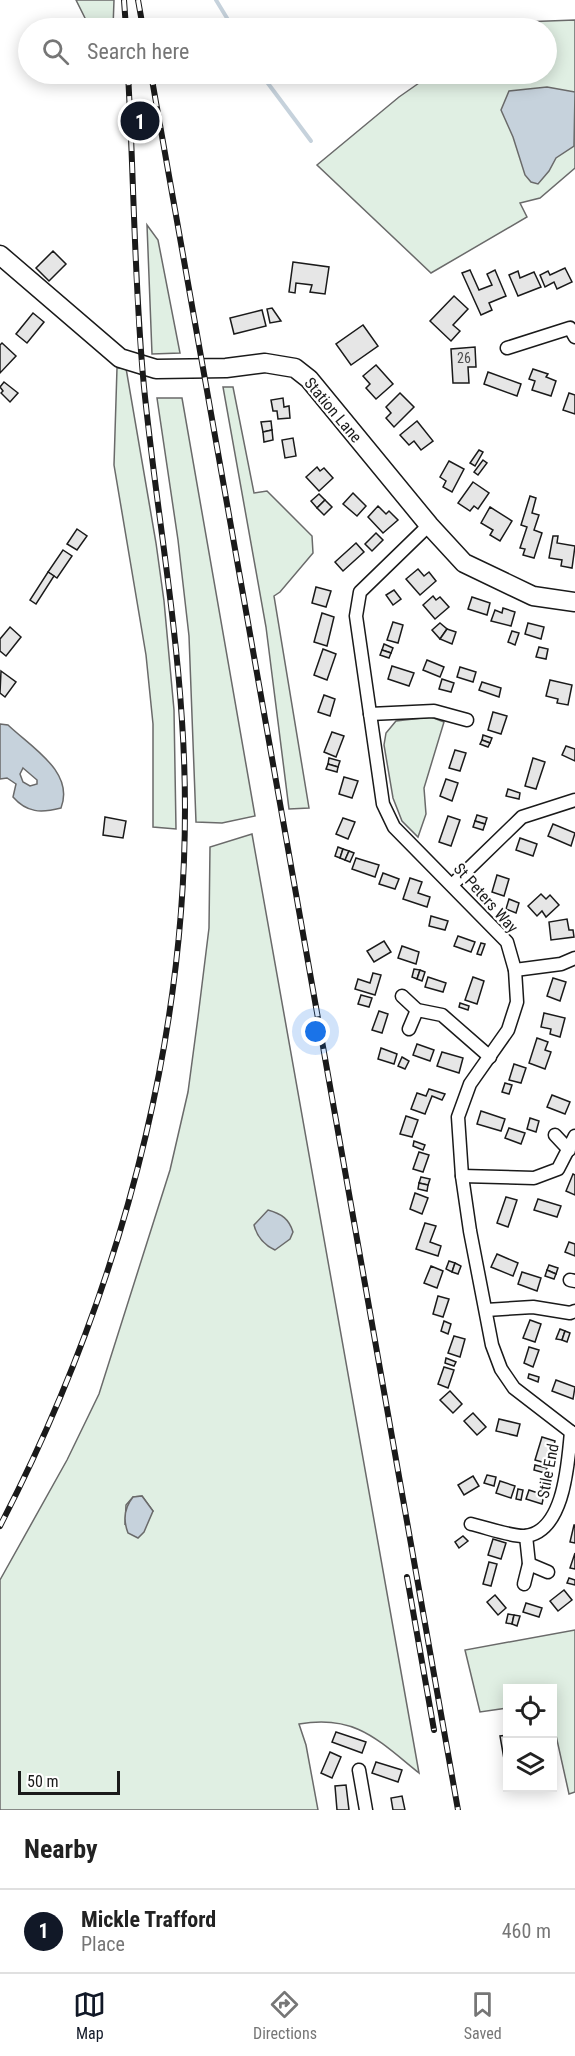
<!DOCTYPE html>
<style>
:root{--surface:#fff;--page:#f6f6f6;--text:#222;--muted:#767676;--line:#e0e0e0;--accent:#111827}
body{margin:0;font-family:"Roboto Condensed",sans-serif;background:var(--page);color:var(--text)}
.controls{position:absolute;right:18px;bottom:18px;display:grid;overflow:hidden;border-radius:0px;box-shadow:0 3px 15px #0003}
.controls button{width:54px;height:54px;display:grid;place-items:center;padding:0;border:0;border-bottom:2px solid var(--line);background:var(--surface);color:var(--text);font:30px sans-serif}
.scale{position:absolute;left:18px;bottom:15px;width:102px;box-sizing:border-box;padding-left:6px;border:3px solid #1a1a1a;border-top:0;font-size:16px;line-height:21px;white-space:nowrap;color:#1a1a1a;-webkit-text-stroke:4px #fff;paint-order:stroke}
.you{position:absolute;left:316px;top:1032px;width:21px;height:21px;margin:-15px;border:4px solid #fff;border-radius:50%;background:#1a73e8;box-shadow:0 0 0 9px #1a73e833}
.badge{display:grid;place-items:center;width:39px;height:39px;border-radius:50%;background:var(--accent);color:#fff;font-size:20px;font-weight:700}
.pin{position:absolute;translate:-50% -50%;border:3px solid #fff;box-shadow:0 2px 6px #0006}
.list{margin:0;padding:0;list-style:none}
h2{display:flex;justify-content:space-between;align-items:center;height:78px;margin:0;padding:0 24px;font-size:26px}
h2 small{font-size:20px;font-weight:400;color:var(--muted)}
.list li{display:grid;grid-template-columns:39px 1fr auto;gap:18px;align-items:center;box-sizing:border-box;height:84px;padding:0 24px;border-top:2px solid var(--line)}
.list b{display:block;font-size:22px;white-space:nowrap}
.list p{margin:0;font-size:20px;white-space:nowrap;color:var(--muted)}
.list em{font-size:20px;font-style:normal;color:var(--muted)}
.icon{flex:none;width:33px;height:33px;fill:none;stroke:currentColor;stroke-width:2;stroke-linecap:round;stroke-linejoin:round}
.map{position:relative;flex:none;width:575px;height:1810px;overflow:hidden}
.search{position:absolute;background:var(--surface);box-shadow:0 3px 15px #0003;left:18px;right:18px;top:18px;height:66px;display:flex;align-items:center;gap:15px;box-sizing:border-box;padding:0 21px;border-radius:33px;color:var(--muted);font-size:22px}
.sheet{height:162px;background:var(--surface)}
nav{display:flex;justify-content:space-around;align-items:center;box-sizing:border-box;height:84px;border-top:2px solid var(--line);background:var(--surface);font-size:16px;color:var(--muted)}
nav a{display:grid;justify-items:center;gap:3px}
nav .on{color:var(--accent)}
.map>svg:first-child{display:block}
.green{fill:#e0efe3;stroke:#6a6a6a;stroke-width:1.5;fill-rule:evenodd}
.water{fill:#c6d2dc;stroke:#6a6a6a;stroke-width:1.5;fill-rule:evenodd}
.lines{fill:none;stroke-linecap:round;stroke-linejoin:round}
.stream{stroke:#c6d2dc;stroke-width:4}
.building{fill:#e6e6e6;stroke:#1a1a1a;stroke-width:1.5}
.street-casing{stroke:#1a1a1a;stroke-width:15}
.secondary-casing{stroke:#1a1a1a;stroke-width:21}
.street{stroke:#fff;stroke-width:12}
.secondary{stroke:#fff;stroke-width:18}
.rail-casing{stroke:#1a1a1a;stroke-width:6}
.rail{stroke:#fff;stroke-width:4;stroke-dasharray:11;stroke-linecap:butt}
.labels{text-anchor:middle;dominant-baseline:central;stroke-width:4.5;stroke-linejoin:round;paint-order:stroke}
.number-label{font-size:14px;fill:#4d4d4d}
.street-label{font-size:16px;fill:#1a1a1a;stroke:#fff}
</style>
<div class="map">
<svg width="575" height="1810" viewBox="0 0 575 1810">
<rect width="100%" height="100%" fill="#fff"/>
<g class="green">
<polygon points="76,0 114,0 113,28 90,28"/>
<polygon points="575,20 575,168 540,198 520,203 527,217 431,273 317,165 399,97 432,74 546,74 546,28 489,28 492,23"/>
<polygon points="147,225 158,240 180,353 152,354"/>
<polygon points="117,368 126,368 156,543 164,601 174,710 176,829 153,827 153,724 146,655 114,465"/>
<polygon points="223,387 233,387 254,493 267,491 312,536 313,553 280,592 274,596 309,808 289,809 266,627"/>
<polygon points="157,398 182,398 255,816 222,823 196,822 189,636 178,540"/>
<polygon points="431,717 444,722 424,788 426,814 418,837 402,821 393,798 384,745 386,733 396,721"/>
<path d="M252,834L419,1773C378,1740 355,1714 299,1724L306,1745L318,1810H0V1580L67,1460L99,1394L170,1170L188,1092L198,1017L209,928L210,847ZM142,1496L153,1511L125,1524L126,1505L133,1497Z"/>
<polygon points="575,1630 575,1792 569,1794 553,1722 552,1688 508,1688 507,1708 480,1712 465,1650"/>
</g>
<g class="water">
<polygon points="547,87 575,92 574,146 556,158 549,171 538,184 531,182 525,175 513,137 501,110 509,91"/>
<path d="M0,724L8,725C31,747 75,772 61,808C41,813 27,813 13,797L16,784L7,778L0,779ZM23,768L37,780V784L30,786L23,782L20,774Z"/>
<path d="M268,1210C282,1214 289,1219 293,1232L290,1239L275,1250C264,1245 257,1237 254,1225Z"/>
<path d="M142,1496L153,1511L144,1532L138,1538L128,1533C123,1520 124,1508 133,1497Z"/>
</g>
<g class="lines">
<g class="stream">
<polyline points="216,0 233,28"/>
<polyline points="261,74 311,141"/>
</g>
</g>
<g class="building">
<polygon points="144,112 146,128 136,129 134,113"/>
<polygon points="53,251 66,264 49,281 36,268"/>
<polygon points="293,262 329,267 325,294 310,292 312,285 296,283 295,293 289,292"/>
<polygon points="565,268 572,282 557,289 554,282 545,287 540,275 548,271 550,275"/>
<polygon points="470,270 479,290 492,285 487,274 495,270 506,296 489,303 492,310 481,315 462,273"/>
<polygon points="518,271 520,278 534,272 541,287 518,296 509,275"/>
<polygon points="454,296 468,309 453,325 460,331 451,341 430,321"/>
<polygon points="272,308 281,321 270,323 267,309"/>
<polygon points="262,310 266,326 234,334 230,318"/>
<polygon points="33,313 44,322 27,343 16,334"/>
<polygon points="363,325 378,346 351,365 336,344"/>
<polygon points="2,343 16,356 0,373 0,345"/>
<polygon points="475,347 476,367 468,367 469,383 453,383 451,349"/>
<polygon points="376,365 393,384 376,399 366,388 370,384 363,376"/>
<polygon points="533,369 548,374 546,377 556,381 551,396 532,390 535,381 529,379"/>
<polygon points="488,372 521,384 517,396 484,384"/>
<polygon points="4,382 18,393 10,402 1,393 3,391 0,387"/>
<polygon points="400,393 414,407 394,427 386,418 391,413 386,407"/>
<polygon points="569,393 575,395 575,414 563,410"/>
<polygon points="283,398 284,407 289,406 290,418 278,419 277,411 273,411 271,400"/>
<polygon points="271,421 272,430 263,432 261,422"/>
<polygon points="417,421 433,441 421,450 414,441 409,445 400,435"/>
<polygon points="272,430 273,440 264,442 263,432"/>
<polygon points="293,438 296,456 285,458 282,440"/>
<polygon points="479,450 483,452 475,466 470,463"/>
<polygon points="483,460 487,463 478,475 474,472"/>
<polygon points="449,461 464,469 452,492 443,487 446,481 440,477"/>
<polygon points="317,467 320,471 324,468 333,478 319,491 306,477"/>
<polygon points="473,482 489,493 478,509 474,506 470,511 458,503"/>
<polygon points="353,493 366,506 357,516 343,504"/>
<polygon points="319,494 325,500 317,508 311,501"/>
<polygon points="530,496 536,498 532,513 539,515 534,530 542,533 534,558 523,555 525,549 520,548 527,527 521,525"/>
<polygon points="325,500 332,507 324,515 317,508"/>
<polygon points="378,506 386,514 389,511 398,520 383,533 368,517"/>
<polygon points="490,507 512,521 500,541 490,535 493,530 481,523"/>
<polygon points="77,529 87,536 77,550 67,544"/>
<polygon points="376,533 383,540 372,551 365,544"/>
<polygon points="553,536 558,536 557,543 575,546 572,568 561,566 562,560 549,558"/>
<polygon points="356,543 364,552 343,571 335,562"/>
<polygon points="63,550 72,556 57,578 48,572"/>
<polygon points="418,569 424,576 429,572 436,581 420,595 406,579"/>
<polygon points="48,572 54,576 36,604 30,600"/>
<polygon points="316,587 331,591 326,607 312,603"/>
<polygon points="394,590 401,599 393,605 386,595"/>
<polygon points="433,596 436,600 440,597 449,607 435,619 423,605"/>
<polygon points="472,597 490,603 487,615 468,609"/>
<polygon points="503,608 515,612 511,626 491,621 495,610 502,613"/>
<polygon points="322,613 334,617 327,646 314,642"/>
<polygon points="393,622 403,625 398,643 387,640"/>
<polygon points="440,623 447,629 440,639 432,630"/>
<polygon points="528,623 544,627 541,639 525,634"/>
<polygon points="10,627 21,637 6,656 0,651 0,639"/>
<polygon points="447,629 456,632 452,644 440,639"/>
<polygon points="512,631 519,633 515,645 508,642"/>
<polygon points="384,644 393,648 391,653 382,650"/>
<polygon points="539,647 548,649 546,659 536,657"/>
<polygon points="323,649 336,654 327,680 314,675"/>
<polygon points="382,650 391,653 389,658 380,655"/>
<polygon points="427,660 444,667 440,677 423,670"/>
<polygon points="392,666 414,673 409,686 388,679"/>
<polygon points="460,667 476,672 473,682 457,677"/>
<polygon points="1,671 16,682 5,697 0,693"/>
<polygon points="442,679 454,683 451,692 439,689"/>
<polygon points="550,680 572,685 568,705 557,703 558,699 546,696"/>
<polygon points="482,682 501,688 499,697 479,690"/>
<polygon points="324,695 335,699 330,716 318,712"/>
<polygon points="493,712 507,716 501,734 488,730"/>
<polygon points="332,732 344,736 336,757 324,752"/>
<polygon points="483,735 492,738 490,743 482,740"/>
<polygon points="482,740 490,743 488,747 480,744"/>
<polygon points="566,746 575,749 575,761 562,755"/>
<polygon points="455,750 466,753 460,771 449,768"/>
<polygon points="329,758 340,761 338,767 328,764"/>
<polygon points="533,758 545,762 536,789 525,786"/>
<polygon points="328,764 338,767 337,772 326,769"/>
<polygon points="344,777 358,781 352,798 339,794"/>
<polygon points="446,779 458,783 452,801 440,796"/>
<polygon points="508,789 520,793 519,799 506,796"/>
<polygon points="477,815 487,818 485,824 475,821"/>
<polygon points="448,816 460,820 451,846 439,842"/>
<polygon points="105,817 126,821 123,838 103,835"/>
<polygon points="343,818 355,822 348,839 336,834"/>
<polygon points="475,821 485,824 483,830 473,827"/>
<polygon points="553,824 575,833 571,846 548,836"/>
<polygon points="520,838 537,844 533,856 516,850"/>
<polygon points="338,847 343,849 340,858 335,856"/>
<polygon points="343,849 349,851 345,860 340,858"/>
<polygon points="349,851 354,853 350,862 345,860"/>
<polygon points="356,858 379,865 375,877 352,869"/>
<polygon points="383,873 399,879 395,889 379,884"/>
<polygon points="497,875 509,879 504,896 492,892"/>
<polygon points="410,878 422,882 418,893 430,897 427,907 403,899"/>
<polygon points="541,894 546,899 550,895 559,905 546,917 542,911 537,916 528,906"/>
<polygon points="509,899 519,903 516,913 506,909"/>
<polygon points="431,916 448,921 445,930 429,926"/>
<polygon points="567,919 569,930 573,930 574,937 551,940 549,922"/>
<polygon points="458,936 475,942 471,952 454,946"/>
<polygon points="384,941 391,952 374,962 367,951"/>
<polygon points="481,943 485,944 481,955 477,954"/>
<polygon points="402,946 419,952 416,964 398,958"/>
<polygon points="414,969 420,970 417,979 412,977"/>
<polygon points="420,970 425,972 422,981 417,979"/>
<polygon points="373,973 381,975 375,995 355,989 358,979 370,983"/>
<polygon points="428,977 446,983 443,992 425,987"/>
<polygon points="473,977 484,981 477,1004 465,1000"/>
<polygon points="553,978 566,982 560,1001 547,996"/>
<polygon points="361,995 372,998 369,1007 358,1004"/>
<polygon points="460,1003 469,1006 468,1010 459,1007"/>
<polygon points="379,1011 388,1014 382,1033 372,1030"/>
<polygon points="544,1013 565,1018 560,1037 550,1034 551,1029 541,1027"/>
<polygon points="537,1038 548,1042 545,1050 551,1052 545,1069 529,1063"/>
<polygon points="417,1044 434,1050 430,1061 413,1055"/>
<polygon points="381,1048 397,1054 394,1064 378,1059"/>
<polygon points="442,1052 463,1058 459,1073 437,1066"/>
<polygon points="402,1057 409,1061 405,1069 398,1066"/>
<polygon points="514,1064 526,1068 521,1083 509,1080"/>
<polygon points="505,1083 512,1085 509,1094 502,1092"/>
<polygon points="429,1089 445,1094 442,1100 432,1096 425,1114 411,1109 417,1093 426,1096"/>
<polygon points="552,1095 570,1102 565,1114 547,1107"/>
<polygon points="481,1111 505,1119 501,1131 477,1124"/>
<polygon points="406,1116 418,1120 412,1137 400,1134"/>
<polygon points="530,1118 539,1121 536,1132 527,1129"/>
<polygon points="509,1128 525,1133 521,1144 505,1138"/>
<polygon points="414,1141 425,1145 423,1150 413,1146"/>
<polygon points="419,1152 429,1155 423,1172 413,1169"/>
<polygon points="573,1174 575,1175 575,1195 566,1191"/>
<polygon points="421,1177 430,1179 428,1185 419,1183"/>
<polygon points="419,1183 428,1185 427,1191 418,1189"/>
<polygon points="415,1193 428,1198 422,1214 410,1209"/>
<polygon points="506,1197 517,1200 508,1227 497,1223"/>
<polygon points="538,1199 561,1206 557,1217 534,1210"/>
<polygon points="425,1223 436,1226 430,1242 441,1246 438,1256 416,1249"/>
<polygon points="569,1242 575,1244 575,1256 565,1252"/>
<polygon points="497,1254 518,1263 513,1276 491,1267"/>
<polygon points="449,1261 455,1263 452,1272 446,1269"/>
<polygon points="455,1263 461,1266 458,1274 452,1272"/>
<polygon points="549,1265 558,1268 556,1274 547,1270"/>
<polygon points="431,1266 443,1271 437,1288 424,1283"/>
<polygon points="547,1270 556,1274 554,1279 545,1276"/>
<polygon points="522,1272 541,1278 537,1291 518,1284"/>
<polygon points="438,1296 449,1299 443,1317 433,1314"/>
<polygon points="530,1320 541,1324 535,1342 523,1338"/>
<polygon points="444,1321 451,1324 448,1334 441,1331"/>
<polygon points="560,1329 565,1331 562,1340 556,1339"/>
<polygon points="565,1331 570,1333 567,1342 562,1340"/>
<polygon points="454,1336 465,1339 460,1357 448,1353"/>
<polygon points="529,1347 539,1350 533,1367 524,1363"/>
<polygon points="446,1358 456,1362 454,1366 445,1363"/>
<polygon points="444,1367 454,1370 448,1388 438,1384"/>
<polygon points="529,1374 539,1377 538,1382 528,1378"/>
<polygon points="556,1380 575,1387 573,1399 552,1391"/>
<polygon points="450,1391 462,1404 453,1413 440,1400"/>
<polygon points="473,1413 486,1427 477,1435 464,1421"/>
<polygon points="499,1419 520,1424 517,1436 496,1431"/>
<polygon points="542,1437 555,1441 549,1464 535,1460"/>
<polygon points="535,1465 547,1468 545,1473 534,1470"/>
<polygon points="487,1475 496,1477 494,1486 484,1483"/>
<polygon points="473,1476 479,1486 464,1495 458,1485"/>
<polygon points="500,1481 515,1486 511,1498 496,1493"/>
<polygon points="518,1489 523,1490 521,1500 516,1499"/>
<polygon points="529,1490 544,1495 542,1504 526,1499"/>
<polygon points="574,1525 575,1525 575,1543 570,1542"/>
<polygon points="463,1536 468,1541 459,1548 455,1542"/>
<polygon points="493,1539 506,1543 501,1559 488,1555"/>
<polygon points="575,1553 575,1569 570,1568"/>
<polygon points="489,1562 497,1564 491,1586 483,1584"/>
<polygon points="569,1578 575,1580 575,1585 567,1583"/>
<polygon points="564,1590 572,1600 558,1611 550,1601"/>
<polygon points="495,1595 506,1608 498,1615 487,1602"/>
<polygon points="526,1603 542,1608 539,1617 523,1612"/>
<polygon points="508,1614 514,1615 512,1624 506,1623"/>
<polygon points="514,1615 520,1616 517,1626 512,1624"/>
<polygon points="336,1732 366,1742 362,1753 332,1742"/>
<polygon points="508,1735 508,1758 504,1759 500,1736"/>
<polygon points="330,1752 341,1757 332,1778 321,1773"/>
<polygon points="376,1762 402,1770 398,1782 372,1773"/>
<polygon points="346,1785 349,1810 337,1810 335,1786"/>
<polygon points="402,1796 405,1810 393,1810 391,1798"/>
</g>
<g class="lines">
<defs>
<g id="street">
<polyline points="507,348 570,328 575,337"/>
<polyline points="429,525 360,592 356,616 383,804 394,827 507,942 515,970 517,1002 508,1030 470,1084 458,1117 462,1176 470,1231 492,1345 501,1369 514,1388 575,1435"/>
<polyline points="370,714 434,711 467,720"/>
<polyline points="453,884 522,817 575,800"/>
<polyline points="515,970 561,964 575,958"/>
<polyline points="402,996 417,1010 442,1015 490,1057"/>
<polyline points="409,1029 417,1010"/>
<polyline points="555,1135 569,1150"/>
<polyline points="462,1176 534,1178 558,1169 575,1136"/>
<polyline points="570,1280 575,1281"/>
<polyline points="486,1310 533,1307 570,1313 575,1311"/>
<path d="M471,1524C485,1527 512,1537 525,1536C565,1532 568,1461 571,1432"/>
<polyline points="529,1564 548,1572"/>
<polyline points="524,1584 529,1564 526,1536"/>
<polyline points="359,1770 366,1810"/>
</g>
<polyline id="secondary" points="0,255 120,358 156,369 226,368 265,363 295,368 309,379 429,525 464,563 533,596 575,602"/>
</defs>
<use href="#street" class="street-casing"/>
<use href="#secondary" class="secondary-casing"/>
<use href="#street" class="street"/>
<use href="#secondary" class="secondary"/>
<defs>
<g id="rail">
<polyline points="124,0 126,28"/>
<polyline points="138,0 143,28"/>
<polyline points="151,74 458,1810"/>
<path d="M0,1526C127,1280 201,999 182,721C175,609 155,498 144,387C134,283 134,178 128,74"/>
<polyline points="407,1577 434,1730"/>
</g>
</defs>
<use href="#rail" class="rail-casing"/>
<use href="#rail" class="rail"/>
</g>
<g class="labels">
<g class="number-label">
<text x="464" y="358">26</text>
</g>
<g class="street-label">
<text transform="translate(333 410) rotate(50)">Station Lane</text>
<text transform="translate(486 898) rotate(48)">St Peters Way</text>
<text transform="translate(548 1471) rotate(-79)">Stile End</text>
</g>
</g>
</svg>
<div class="controls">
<button><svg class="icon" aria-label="locate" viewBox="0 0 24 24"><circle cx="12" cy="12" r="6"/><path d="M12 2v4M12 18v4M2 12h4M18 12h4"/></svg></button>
<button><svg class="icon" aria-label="layers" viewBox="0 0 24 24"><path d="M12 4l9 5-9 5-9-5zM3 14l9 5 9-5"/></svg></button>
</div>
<div class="scale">50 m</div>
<div class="you"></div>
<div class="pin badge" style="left:140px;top:121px">1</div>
<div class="search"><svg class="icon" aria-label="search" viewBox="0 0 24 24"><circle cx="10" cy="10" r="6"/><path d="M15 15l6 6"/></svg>Search here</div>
</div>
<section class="sheet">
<h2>Nearby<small></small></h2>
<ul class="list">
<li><span class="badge">1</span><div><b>Mickle Trafford</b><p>Place</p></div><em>460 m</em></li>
</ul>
</section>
<nav>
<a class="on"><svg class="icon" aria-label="map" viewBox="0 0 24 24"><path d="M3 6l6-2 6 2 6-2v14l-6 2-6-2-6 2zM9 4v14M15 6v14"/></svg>Map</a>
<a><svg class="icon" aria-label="directions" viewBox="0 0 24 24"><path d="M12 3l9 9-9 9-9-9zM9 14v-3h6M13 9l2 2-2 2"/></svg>Directions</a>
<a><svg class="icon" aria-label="saved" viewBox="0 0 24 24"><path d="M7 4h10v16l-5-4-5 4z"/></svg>Saved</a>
</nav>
